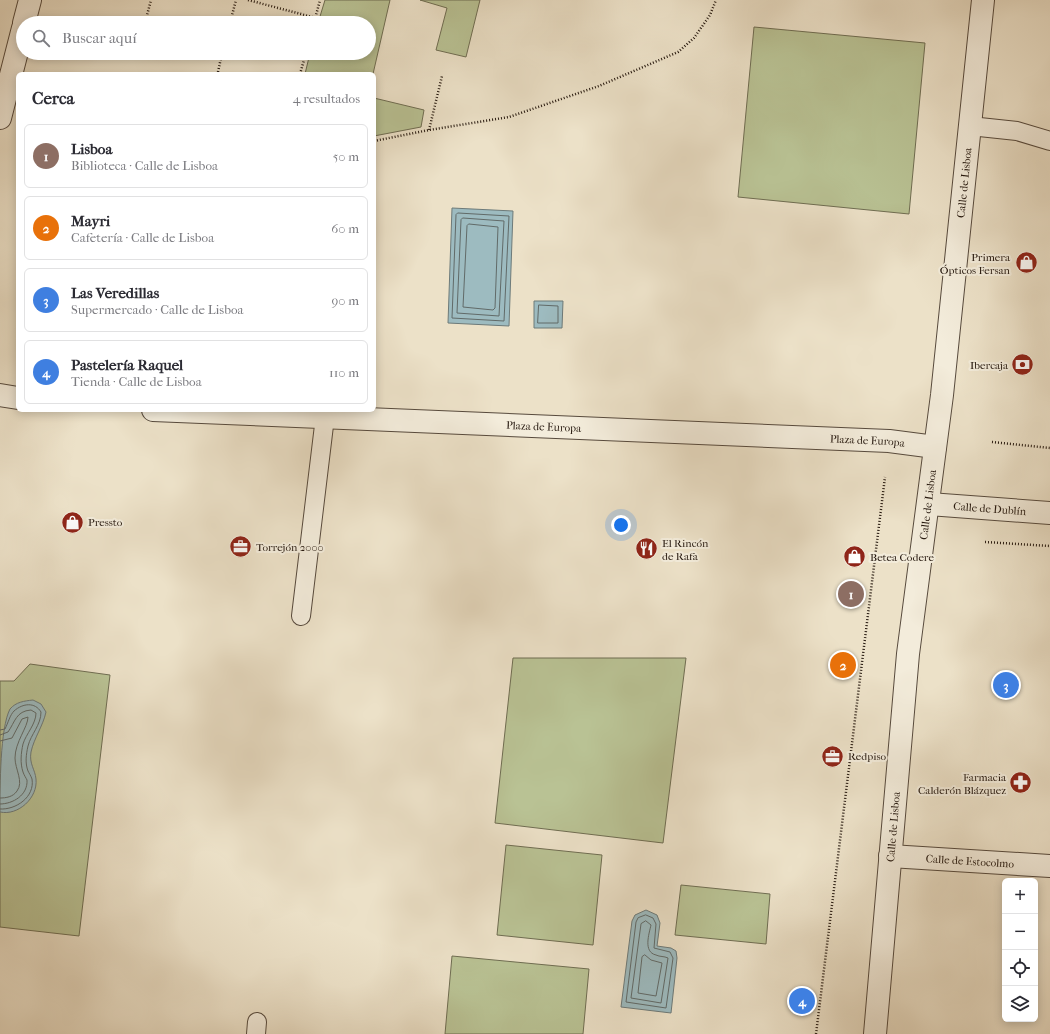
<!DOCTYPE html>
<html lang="es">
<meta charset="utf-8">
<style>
:root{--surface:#fff;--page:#f7f7f7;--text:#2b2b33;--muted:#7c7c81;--line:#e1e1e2;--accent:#8f2418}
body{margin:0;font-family:"IM FELL French Canon",serif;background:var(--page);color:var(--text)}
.controls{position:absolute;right:12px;bottom:12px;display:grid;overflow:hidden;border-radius:6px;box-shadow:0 2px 10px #0003}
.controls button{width:36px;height:36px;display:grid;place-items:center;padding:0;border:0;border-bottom:1px solid var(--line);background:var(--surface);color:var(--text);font:20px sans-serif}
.you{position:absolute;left:621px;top:525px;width:14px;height:14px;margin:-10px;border:3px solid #fff;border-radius:50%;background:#1a73e8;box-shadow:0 0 0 6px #1a73e833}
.badge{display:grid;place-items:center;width:26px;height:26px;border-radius:50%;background:var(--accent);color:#fff;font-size:13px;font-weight:700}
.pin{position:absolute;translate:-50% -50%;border:2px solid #fff;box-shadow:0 1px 4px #0006}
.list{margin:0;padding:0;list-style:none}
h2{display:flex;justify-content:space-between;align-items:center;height:52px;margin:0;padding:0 16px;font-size:17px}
h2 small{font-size:13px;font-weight:400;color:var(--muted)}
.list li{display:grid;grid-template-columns:26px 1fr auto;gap:12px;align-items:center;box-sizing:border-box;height:64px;margin:0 8px 8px;padding:0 8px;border:1px solid var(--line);border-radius:6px}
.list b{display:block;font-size:15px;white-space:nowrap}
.list p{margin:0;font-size:13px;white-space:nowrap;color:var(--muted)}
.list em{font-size:13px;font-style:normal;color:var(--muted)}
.icon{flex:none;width:22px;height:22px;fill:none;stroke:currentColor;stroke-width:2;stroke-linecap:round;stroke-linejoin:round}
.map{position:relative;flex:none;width:1050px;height:1034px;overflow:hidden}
.search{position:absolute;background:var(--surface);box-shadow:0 2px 10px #0003;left:16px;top:16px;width:360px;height:44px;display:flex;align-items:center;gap:10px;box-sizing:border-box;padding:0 14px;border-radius:22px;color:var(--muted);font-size:15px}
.panel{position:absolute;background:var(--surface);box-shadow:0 2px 10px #0003;left:16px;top:72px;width:360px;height:340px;border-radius:6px}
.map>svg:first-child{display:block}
.green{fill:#b9c294;stroke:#6f6d52}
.water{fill:#9dbbc0;stroke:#6d7a79}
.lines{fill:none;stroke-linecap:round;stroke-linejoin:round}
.shore{stroke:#616a68;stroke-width:1}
.service-casing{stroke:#574a3d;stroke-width:20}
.minor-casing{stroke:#574a3d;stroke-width:24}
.path{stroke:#25180f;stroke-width:2.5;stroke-dasharray:1 2;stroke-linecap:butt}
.service{stroke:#f3ecdb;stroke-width:18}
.minor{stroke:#f3ecdb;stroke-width:22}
.labels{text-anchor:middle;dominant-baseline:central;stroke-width:4;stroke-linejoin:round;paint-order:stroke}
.street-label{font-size:11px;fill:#25180f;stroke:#f3ecdb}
.poi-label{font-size:11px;fill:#25180f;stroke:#f3ecdb;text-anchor:start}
</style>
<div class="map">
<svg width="1050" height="1034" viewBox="0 0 1050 1034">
<rect width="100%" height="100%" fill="#ece1c8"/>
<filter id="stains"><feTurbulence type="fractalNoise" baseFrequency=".005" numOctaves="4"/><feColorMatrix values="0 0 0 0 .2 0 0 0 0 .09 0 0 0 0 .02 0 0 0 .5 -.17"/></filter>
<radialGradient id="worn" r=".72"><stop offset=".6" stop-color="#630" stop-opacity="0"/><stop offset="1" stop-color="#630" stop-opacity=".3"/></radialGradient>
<g class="green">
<polygon points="325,0 390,0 373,74 305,74 310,53 369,53 369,23 318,23"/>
<polygon points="420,0 480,0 466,57 436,50 447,8"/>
<polygon points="754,27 925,43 909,214 738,197"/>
<polygon points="374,98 424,110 421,127 374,136"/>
<polygon points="513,658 686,658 663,843 495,823"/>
<polygon points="30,664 110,675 79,936 0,927 0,681 14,681"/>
<polygon points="506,845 602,855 593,945 497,935"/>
<polygon points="681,885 770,894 766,944 675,935"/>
<polygon points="452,956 589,969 583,1034 445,1034"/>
</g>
<g class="water">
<polygon points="452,208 513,211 509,326 448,323"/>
<polygon points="534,301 563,301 562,328 534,328"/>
<path d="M33,700L41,704L46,712C43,726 34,738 31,752C29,764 35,769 36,779C38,798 18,816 0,812C0,787 0,728 10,709C16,702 24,701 33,700Z"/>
<polygon points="646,910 657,915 660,923 657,946 671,948 676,951 677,958 671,1013 621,1007 632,921 635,915"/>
</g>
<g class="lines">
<g class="shore">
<polygon points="458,213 509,216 504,321 452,318 456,215"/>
<polygon points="463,218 504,221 499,316 457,313 461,220"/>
<polygon points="469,224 498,227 495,308 493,310 463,307 467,226"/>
<polygon points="539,305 558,306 558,323 538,323"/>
<path d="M0,730L5,729C8,723 10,715 14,711C23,703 35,702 41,712C41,725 31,734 28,746C26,755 25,763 28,771C29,773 31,776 32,779C35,797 16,810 0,809"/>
<path d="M0,735L8,732C15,722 16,711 31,710L36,713C36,724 26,734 23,744C21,753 20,763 23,772C24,775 26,778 27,780C28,795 13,804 0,804"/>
<path d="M0,741L12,738L22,719L28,717C28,727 15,742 15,758C15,769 24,782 17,791C13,797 6,798 0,798"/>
<polygon points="646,915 653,918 656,924 654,948 670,952 673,958 666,1008 626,1002 636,922 638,918"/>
<path d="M646,921L651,925C649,934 643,952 656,955C660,957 664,956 668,958L661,1003L631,998L641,924Z"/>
<polygon points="645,955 651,960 662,963 656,996 638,993 642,957"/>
</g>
<defs>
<g id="service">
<polyline points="970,126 1017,131 1050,141"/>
<polyline points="301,616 325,417"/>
<polyline points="256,1034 257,1022"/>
</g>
<g id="minor">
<polyline points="24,23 30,0"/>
<polyline points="0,118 23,28"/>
<polyline points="0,395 18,398"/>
<path id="s1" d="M153,410L889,441L935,447"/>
<path id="s2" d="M929,504L1050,513"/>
<path id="s3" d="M890,856L1050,866"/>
<path id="s4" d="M875,1034L908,654L942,395L983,0"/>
</g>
</defs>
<use href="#service" class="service-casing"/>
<use href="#minor" class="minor-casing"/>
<g class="path">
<polyline points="248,0 316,18"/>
<polyline points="145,23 151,0"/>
<polyline points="230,23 236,0"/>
<polyline points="314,23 320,0"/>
<polyline points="218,72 222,53"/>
<polyline points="300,74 306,53"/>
<polyline points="429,130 442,76"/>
<polyline points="374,141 429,130 509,117 599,86 678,52 694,38 710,15 716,0"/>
<polyline points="992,442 1050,448"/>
<polyline points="985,542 1050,546"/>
<polyline points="816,1034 885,477"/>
</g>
<use href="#service" class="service"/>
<use href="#minor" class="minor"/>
</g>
<defs>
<symbol id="shop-disc" viewBox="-11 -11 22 22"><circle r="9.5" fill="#8f2418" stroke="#f3ecdb"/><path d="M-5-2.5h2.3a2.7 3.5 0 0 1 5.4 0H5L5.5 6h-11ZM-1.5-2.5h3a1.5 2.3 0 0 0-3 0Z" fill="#fff"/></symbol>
<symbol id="bank-disc" viewBox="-11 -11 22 22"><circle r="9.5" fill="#8f2418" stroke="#f3ecdb"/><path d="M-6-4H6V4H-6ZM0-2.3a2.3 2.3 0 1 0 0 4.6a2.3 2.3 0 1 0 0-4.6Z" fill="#fff"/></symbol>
<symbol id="office-disc" viewBox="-11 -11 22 22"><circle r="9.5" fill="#8f2418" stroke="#f3ecdb"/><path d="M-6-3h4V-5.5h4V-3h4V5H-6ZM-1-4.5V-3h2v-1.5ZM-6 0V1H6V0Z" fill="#fff"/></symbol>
<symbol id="restaurant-disc" viewBox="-11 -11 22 22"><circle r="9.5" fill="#8f2418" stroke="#f3ecdb"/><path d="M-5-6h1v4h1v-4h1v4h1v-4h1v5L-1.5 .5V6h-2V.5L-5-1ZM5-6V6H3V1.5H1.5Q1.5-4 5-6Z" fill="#fff"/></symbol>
<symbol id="pharmacy-disc" viewBox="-11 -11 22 22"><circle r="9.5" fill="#8f2418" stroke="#f3ecdb"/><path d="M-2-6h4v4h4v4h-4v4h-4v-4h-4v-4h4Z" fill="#fff"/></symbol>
</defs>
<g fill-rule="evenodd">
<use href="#shop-disc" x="1014" y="250" width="25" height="25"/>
<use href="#bank-disc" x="1010" y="352" width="25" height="25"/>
<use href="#shop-disc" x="60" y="510" width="25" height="25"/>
<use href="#office-disc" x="228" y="534" width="25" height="25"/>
<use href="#restaurant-disc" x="634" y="536" width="25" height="25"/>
<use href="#shop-disc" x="842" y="544" width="25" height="25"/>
<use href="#office-disc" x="820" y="744" width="25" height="25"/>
<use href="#pharmacy-disc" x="1008" y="770" width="25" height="25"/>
</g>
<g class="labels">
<g class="street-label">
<text stroke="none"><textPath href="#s4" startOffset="856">Calle de Lisboa</textPath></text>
<text stroke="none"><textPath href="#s1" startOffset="391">Plaza de Europa</textPath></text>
<text stroke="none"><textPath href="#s1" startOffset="715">Plaza de Europa</textPath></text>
<text stroke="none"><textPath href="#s4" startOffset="532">Calle de Lisboa</textPath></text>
<text stroke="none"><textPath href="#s2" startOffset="61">Calle de Dublín</textPath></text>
<text stroke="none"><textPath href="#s4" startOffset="208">Calle de Lisboa</textPath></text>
<text stroke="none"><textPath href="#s3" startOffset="80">Calle de Estocolmo</textPath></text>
</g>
<g class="poi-label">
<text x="1010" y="257" text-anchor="end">Primera<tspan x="1010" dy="13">Ópticos Fersan</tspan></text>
<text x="1008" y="365" text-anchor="end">Ibercaja</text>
<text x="88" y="522">Pressto</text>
<text x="662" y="543">El Rincón<tspan x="662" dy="13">de Rafa</tspan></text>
<text x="256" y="547">Torrejón 2000</text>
<text x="870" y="557">Betea Codere</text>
<text x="848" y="756">Redpiso</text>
<text x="1006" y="777" text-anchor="end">Farmacia<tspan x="1006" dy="13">Calderón Blázquez</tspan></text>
</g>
</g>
<rect width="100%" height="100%" filter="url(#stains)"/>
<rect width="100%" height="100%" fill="url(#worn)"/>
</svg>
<div class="controls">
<button>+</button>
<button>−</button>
<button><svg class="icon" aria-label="locate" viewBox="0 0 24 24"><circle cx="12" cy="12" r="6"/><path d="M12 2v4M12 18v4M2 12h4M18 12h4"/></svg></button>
<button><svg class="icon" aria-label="layers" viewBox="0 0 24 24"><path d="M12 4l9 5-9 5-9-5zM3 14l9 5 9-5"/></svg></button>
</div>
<div class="you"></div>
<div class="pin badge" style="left:851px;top:594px;background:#8d6e63">1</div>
<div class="pin badge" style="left:843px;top:665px;background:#e8710a">2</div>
<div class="pin badge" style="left:1006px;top:685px;background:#3f7fe0">3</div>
<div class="pin badge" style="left:802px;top:1001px;background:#3f7fe0">4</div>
<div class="search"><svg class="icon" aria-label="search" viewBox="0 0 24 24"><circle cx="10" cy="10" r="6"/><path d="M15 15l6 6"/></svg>Buscar aquí</div>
<section class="panel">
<h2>Cerca<small>4 resultados</small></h2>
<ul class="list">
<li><span class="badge" style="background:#8d6e63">1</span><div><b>Lisboa</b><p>Biblioteca · Calle de Lisboa</p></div><em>50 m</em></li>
<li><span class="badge" style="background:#e8710a">2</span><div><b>Mayri</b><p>Cafetería · Calle de Lisboa</p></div><em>60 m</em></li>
<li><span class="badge" style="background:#3f7fe0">3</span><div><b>Las Veredillas</b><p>Supermercado · Calle de Lisboa</p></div><em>90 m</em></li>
<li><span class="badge" style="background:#3f7fe0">4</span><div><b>Pastelería Raquel</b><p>Tienda · Calle de Lisboa</p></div><em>110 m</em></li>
</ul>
</section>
</div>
